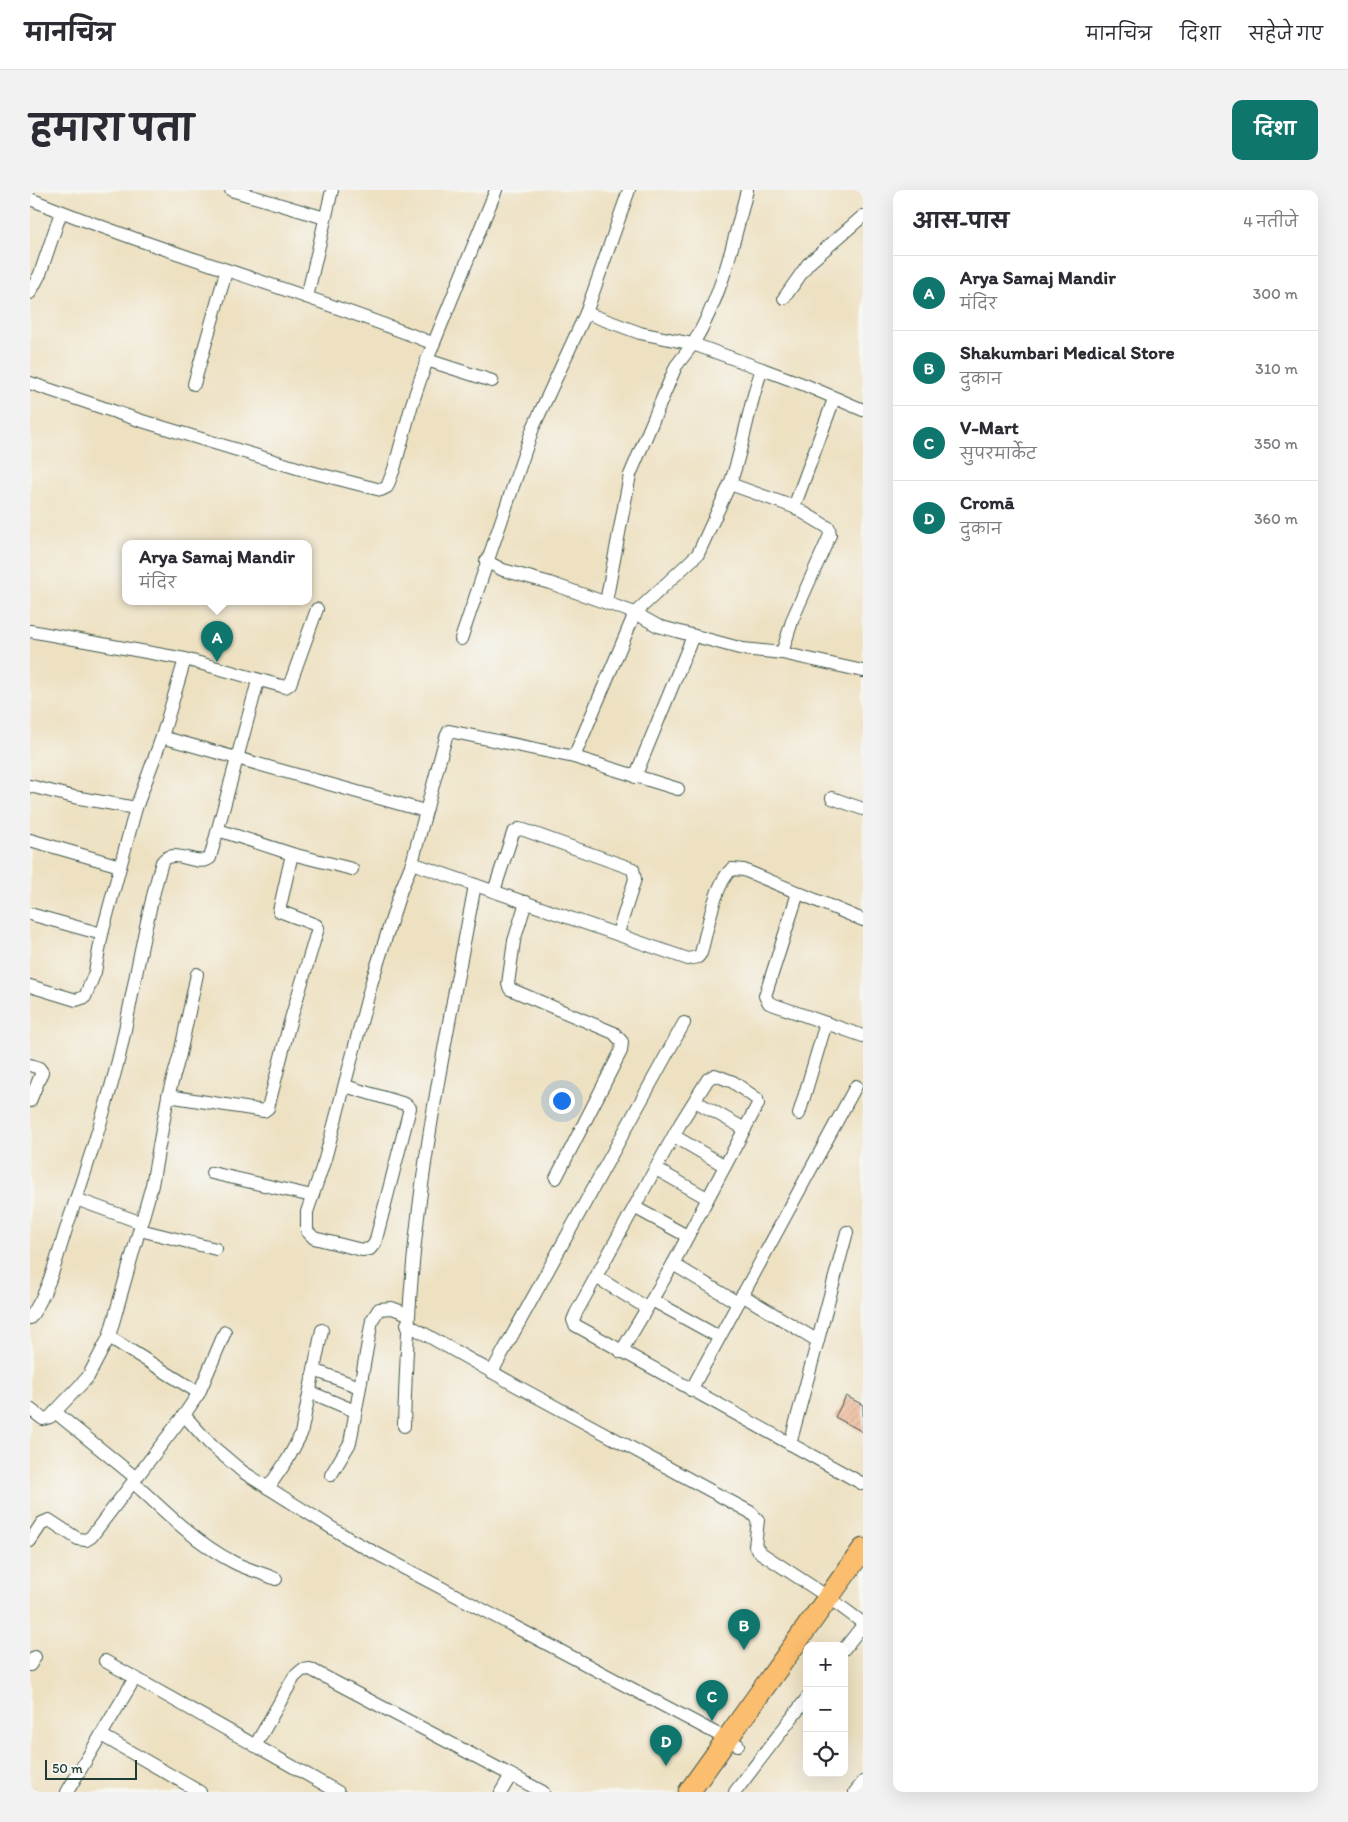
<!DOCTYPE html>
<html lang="hi">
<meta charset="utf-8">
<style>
:root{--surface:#fff;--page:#f2f2f3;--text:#2b2b33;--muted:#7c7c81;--line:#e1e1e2;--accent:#0f766e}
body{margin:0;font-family:Itim,"Playpen Sans Deva",sans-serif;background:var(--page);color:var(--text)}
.controls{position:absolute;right:15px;bottom:15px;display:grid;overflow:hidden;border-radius:10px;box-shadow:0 5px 20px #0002}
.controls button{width:45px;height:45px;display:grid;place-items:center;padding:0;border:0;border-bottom:1px solid var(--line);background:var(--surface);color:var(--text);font:25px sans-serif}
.scale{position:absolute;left:15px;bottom:12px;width:92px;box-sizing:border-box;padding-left:5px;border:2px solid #1f3d34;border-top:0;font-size:14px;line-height:18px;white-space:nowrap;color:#1f3d34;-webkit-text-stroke:4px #f6f6f2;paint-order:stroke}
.you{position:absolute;left:531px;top:910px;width:18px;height:18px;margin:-12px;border:4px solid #fff;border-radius:50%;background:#1a73e8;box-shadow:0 0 0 8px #1a73e833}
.badge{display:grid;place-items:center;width:32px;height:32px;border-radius:50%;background:var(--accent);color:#fff;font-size:16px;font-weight:700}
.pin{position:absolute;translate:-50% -41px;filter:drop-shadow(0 1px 2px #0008)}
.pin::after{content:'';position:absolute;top:26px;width:18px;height:15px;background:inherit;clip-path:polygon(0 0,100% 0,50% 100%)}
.popup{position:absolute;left:92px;top:350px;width:190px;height:65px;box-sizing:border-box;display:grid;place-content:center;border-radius:10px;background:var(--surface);filter:drop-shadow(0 1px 4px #0005);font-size:16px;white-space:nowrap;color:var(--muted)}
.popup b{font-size:19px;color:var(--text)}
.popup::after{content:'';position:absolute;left:50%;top:100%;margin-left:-10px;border:10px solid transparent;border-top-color:var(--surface)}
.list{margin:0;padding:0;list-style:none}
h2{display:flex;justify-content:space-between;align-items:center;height:65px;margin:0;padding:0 20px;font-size:21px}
h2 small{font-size:16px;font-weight:400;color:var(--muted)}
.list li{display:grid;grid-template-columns:32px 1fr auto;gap:15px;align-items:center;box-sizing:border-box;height:75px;padding:0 20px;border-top:1px solid var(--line)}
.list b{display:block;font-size:19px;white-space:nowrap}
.list p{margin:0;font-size:16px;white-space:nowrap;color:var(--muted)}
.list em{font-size:16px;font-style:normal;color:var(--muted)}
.icon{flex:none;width:28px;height:28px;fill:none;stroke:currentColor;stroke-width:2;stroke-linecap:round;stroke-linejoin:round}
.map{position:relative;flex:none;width:833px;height:1602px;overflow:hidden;border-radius:10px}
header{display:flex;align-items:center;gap:30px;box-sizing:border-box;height:70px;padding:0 25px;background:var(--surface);border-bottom:1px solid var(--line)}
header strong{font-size:24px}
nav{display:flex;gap:28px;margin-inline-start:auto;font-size:18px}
.intro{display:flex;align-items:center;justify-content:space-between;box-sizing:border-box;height:120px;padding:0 30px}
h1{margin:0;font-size:35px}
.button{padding:12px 22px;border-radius:10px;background:var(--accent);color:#fff;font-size:18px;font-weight:700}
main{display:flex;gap:30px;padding:0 30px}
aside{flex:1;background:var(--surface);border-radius:10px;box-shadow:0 5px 20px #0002}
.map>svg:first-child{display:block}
.building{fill:url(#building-hatch)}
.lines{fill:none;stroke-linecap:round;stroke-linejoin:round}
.minor-casing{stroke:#3e5649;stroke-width:14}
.trunk-casing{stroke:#3e5649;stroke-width:23}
.minor{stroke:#fff;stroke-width:12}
.trunk{stroke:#fbbd6e;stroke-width:21}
</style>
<header>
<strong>मानचित्र</strong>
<nav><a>मानचित्र</a><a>दिशा</a><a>सहेजे गए</a></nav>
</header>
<div class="intro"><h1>हमारा पता</h1><a class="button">दिशा</a></div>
<main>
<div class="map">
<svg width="833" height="1602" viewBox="0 0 833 1602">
<defs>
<pattern id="building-hatch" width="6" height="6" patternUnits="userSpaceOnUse" patternTransform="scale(1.25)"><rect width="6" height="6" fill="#edab84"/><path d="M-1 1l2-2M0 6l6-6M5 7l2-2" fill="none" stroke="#bf8c6d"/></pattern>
</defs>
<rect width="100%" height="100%" fill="#f6f6f2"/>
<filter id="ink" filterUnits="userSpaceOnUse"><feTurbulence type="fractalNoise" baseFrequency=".02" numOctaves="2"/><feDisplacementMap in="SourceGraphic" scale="10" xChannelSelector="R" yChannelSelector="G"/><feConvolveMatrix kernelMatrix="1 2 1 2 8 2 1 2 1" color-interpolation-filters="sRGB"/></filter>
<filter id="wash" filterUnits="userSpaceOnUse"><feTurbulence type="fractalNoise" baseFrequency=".0096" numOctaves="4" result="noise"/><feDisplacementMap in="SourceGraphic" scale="20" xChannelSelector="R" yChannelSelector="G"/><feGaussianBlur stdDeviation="1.12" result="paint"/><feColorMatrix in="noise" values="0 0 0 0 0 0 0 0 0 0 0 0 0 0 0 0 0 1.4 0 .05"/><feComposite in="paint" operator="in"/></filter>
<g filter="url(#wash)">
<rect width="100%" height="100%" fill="#eee1c2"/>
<g id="blocks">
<polygon class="building" points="816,1206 833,1215 833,1242 805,1227"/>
</g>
</g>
<g filter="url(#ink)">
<use href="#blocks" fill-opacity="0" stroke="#3e5649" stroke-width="1"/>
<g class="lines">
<defs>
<g id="minor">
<polyline points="201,0 295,28"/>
<path d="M0,9C132,63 270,100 402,153"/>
<polyline points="0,103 10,84 31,22"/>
<polyline points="277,107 302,0"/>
<polyline points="754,108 778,74 833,26"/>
<polyline points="556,123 599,0"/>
<polyline points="397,170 466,0"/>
<polyline points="732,179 775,195 833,220"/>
<polyline points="0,193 112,231 277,281 351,300 357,297 364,279 382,214 397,170 462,191"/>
<polyline points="164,194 196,82"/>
<path d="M700,294C714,256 718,217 732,179L663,154C692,106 703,54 717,0"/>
<polyline points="764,317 804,209"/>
<polyline points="456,371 473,380 520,393 605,423 628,436 713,459 752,463 833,481"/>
<polyline points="0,441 155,469 255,497 260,494 287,419"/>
<polyline points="431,449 503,238 556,123 610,143 663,154 646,176 600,285 576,412"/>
<polyline points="132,547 395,621"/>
<polyline points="544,567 648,599"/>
<polyline points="605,587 663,446"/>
<polyline points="0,596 44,607 106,618"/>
<polyline points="802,608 833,619"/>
<polyline points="188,640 262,664 322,679"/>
<polyline points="0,650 90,676"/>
<polyline points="382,673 416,547 419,541 544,567 605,423 668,364 700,294 764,317 799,338 800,345 763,428 752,463"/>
<polyline points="464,701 483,643 489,639 494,640 603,679 605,689 588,743"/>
<polyline points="768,703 735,806 739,813 833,846"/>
<polyline points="496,712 484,751 478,794 480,799 584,843 592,852 591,861 526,988"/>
<polyline points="0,724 72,744"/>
<polyline points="0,796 46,810 55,807 65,782 72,744 106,618 132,547 155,469"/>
<polyline points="0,875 9,878 12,882 0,911"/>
<path d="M315,896L375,914L380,918L345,1053L340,1059L332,1060L284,1048L277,1041V1022L295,969L342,791L371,700L382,673L658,769L668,767L671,763C677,742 685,692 702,679L714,680L833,730"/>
<polyline points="138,906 234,921 238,918 260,832 288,738 286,735 249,721 262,664"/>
<polyline points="665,911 715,939"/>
<polyline points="769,924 796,833"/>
<polyline points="644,946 695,976"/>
<polyline points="626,979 677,1008"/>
<polyline points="182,983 282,1006"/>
<polyline points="46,1009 112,1033"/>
<polyline points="604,1017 657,1046"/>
<polyline points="110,1040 186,1059"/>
<polyline points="566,1087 617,1118"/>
<polyline points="712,1105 788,1151"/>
<polyline points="622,1110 689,1147"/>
<polyline points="708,1113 643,1074 728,914 727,909 703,892 685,885 678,889 650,934 546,1123 543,1130 545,1135 833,1294"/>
<path d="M0,1128C20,1100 28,1063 39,1030C57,977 75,922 89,867C104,802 113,736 132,672C144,656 167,678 180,668L228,491"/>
<polyline points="377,1134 485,1195 720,1322 728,1330 725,1356 731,1363 798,1407 833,1433"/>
<polyline points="79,1147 169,1203"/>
<polyline points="591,1162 643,1074"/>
<polyline points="284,1180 329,1197"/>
<polyline points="462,1182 654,833"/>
<polyline points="661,1200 826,896"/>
<polyline points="280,1202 325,1221"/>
<polyline points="0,1219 13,1229 20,1227 58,1187 79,1147 122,995 138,906 150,864 167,784"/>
<polyline points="25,1222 106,1288"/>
<polyline points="154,1225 181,1255 213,1282 321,1350 708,1555"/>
<path d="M374,1236C376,1169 379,1102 387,1035C400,921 424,808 445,695"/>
<polyline points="760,1254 817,1042"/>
<polyline points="301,1285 320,1253 342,1130 349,1119 362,1118 378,1124"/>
<path d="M103,1292C134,1321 165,1352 203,1372C216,1379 232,1383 246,1389"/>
<polyline points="238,1298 258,1269 271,1244 292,1140"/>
<polyline points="0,1351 12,1333 19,1330 48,1349 56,1350 61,1347 154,1225 169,1203 195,1142"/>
<polyline points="814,1459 833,1435"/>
<polyline points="75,1471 308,1602"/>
<polyline points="0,1475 5,1467"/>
<polyline points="71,1545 170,1602"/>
<polyline points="225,1556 264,1487 272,1480 280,1479 513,1602"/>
<polyline points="37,1602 105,1488"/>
<polyline points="471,1602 481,1585"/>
<polyline points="705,1602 777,1508"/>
<polyline points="825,1602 833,1592"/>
</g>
<polyline id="trunk" points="659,1602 833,1359"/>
</defs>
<use href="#minor" class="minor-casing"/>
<use href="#trunk" class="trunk-casing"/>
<use href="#minor" class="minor"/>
<use href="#trunk" class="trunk"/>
</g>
</g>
</svg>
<div class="controls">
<button>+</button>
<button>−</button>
<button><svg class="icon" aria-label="locate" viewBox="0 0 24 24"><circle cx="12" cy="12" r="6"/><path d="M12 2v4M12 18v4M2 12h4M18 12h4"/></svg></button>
</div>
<div class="scale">50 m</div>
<div class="you"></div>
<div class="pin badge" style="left:187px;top:472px">A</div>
<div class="popup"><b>Arya Samaj Mandir</b>मंदिर</div>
<div class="pin badge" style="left:714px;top:1460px">B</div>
<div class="pin badge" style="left:682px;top:1531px">C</div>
<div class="pin badge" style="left:636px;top:1576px">D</div>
</div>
<aside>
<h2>आस-पास<small>4 नतीजे</small></h2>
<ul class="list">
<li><span class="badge">A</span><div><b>Arya Samaj Mandir</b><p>मंदिर</p></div><em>300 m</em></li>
<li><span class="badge">B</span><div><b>Shakumbari Medical Store</b><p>दुकान</p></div><em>310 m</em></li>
<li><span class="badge">C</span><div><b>V-Mart</b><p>सुपरमार्केट</p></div><em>350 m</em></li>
<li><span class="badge">D</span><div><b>Cromā</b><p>दुकान</p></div><em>360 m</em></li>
</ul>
</aside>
</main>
